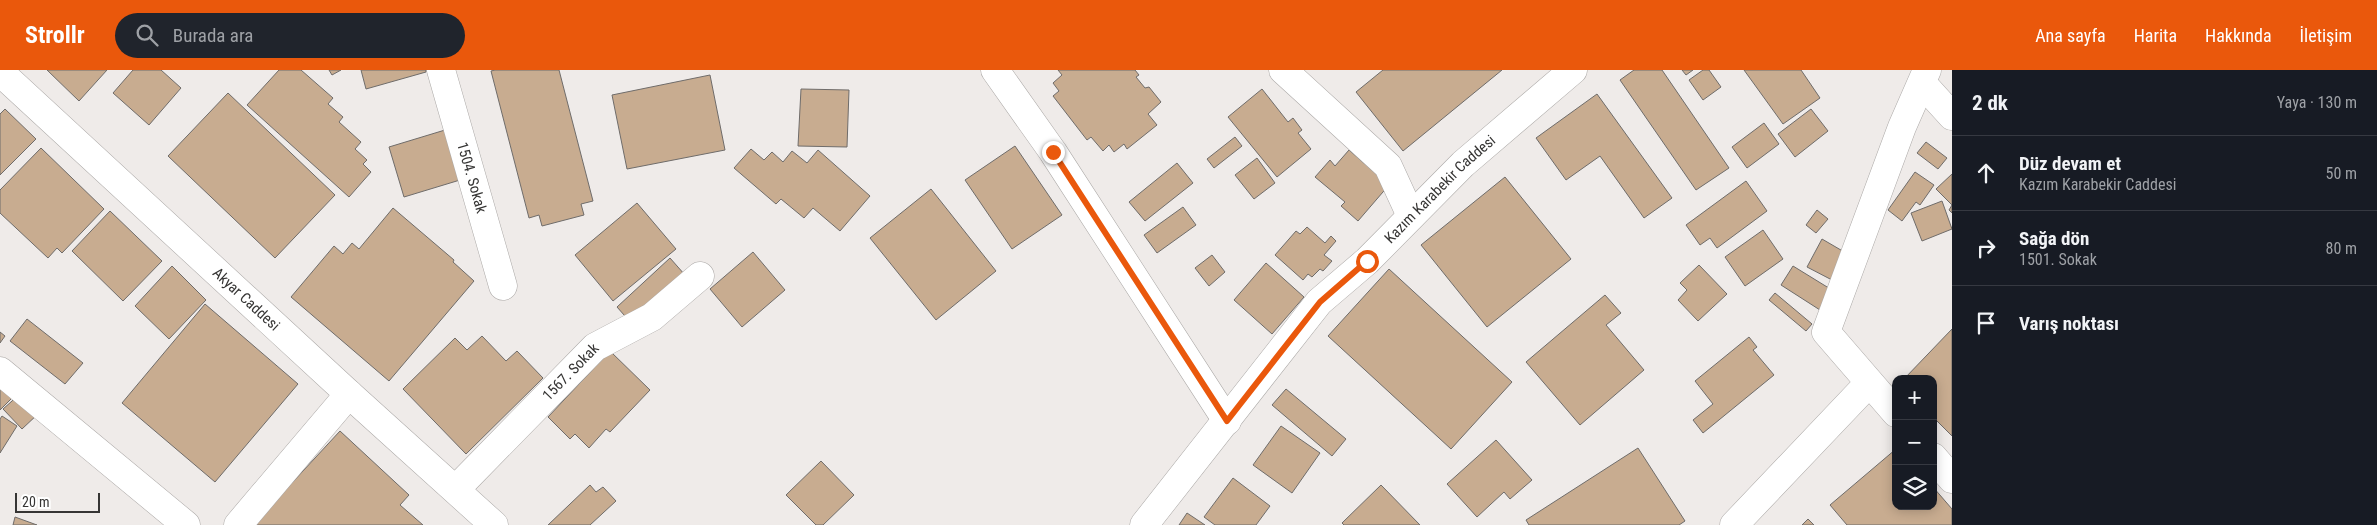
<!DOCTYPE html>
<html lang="tr">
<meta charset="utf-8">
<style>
:root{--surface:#171b24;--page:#20242c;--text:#f1f3f6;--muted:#9ea1a6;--line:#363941;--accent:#ea580c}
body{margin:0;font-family:"Roboto Condensed",sans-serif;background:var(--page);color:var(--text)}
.controls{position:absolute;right:15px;bottom:15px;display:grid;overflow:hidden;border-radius:10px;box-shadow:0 2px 12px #0003}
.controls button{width:45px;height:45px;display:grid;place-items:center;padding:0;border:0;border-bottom:1px solid var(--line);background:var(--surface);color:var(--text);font:25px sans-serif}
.scale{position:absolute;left:15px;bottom:12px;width:85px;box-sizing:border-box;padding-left:5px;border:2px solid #363534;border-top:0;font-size:14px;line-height:18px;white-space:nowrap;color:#363534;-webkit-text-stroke:4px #fff;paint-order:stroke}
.stop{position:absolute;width:15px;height:15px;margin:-11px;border:4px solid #ea580c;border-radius:50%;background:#fff}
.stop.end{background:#ea580c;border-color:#fff;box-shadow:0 1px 5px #0008}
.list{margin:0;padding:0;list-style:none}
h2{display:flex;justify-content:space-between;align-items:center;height:65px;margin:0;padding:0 20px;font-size:21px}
h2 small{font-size:16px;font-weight:400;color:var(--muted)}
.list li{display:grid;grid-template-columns:32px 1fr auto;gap:15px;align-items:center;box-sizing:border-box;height:75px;padding:0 20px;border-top:1px solid var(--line)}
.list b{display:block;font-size:19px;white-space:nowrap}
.list p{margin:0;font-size:16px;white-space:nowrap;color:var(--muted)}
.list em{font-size:16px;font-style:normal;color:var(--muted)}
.icon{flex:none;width:28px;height:28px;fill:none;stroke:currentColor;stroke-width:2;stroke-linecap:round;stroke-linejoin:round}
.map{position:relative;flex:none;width:1952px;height:455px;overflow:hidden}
header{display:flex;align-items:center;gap:30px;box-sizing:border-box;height:70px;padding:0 25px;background:var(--accent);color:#fff}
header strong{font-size:24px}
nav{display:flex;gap:28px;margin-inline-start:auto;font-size:18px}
.search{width:350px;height:45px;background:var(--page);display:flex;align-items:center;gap:12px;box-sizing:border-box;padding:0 18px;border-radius:28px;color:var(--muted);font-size:19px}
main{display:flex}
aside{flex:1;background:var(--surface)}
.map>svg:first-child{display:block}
.building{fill:#c8ac90;stroke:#6f6c6a}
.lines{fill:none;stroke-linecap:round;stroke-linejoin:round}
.street-casing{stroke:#aca9a7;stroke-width:29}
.street{stroke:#fff;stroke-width:28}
.route{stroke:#ea580c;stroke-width:6}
.labels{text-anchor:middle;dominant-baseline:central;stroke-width:4;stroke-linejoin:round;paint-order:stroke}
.street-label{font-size:15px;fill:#363534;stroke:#fff}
</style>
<header>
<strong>Strollr</strong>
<div class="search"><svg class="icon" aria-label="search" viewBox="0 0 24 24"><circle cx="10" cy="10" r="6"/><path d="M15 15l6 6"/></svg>Burada ara</div>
<nav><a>Ana sayfa</a><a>Harita</a><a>Hakkında</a><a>İletişim</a></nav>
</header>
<main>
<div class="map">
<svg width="1952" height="455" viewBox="0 0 1952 455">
<rect width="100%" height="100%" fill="#efebe9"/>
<g class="building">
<polygon points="47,0 107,0 79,31"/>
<polygon points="133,0 161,0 181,18 149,55 113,23"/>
<polygon points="279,0 301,0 333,28 328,34 343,47 339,52 361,72 355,79 367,90 363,94 371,102 349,127 247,35"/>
<polygon points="329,0 341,0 332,5"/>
<polygon points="361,0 426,0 426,2 366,19"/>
<polygon points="495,0 559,0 593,131 581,134 584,145 542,156 539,145 529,148 491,1"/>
<polygon points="1058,0 1135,0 1139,5 1136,7 1145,18 1149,17 1161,32 1148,44 1157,55 1127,79 1124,74 1114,82 1109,75 1103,81 1091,67 1087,70 1053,26 1059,21 1053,13 1062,5"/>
<polygon points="1383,0 1502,0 1403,81 1356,22"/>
<polygon points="1634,0 1662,0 1729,98 1696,120 1620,10"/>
<polygon points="1682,0 1693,0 1686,5"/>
<polygon points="1703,0 1709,0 1721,17 1703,30 1689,10"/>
<polygon points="1744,0 1801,0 1820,28 1783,54"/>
<polygon points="710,5 725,80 627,99 612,25"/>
<polygon points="801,19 849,20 847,77 798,76"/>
<polygon points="1262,19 1288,52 1293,48 1302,60 1298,63 1311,79 1277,107 1228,47"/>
<polygon points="228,23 335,125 275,188 168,86"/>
<polygon points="1597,24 1672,128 1644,148 1600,86 1566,110 1536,68"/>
<polygon points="5,39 36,69 0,105 0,44"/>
<polygon points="1811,39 1828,61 1795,87 1778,64"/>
<polygon points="1764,53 1779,74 1747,98 1732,77"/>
<polygon points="445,60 460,110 404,127 389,77"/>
<polygon points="1235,67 1242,76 1214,98 1207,89"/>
<polygon points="1926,72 1947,88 1938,99 1917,83"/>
<polygon points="1015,76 1062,145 1012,179 965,110"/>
<polygon points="41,78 104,139 62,183 57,178 48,188 0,143 0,120"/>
<polygon points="751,79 764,90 772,82 783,92 792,81 807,93 818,80 870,126 840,161 813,138 804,148 781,129 776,134 734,98"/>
<polygon points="1349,80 1389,115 1358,151 1341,136 1345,132 1315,107 1330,90 1335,96"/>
<polygon points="1257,88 1275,113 1254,129 1235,105"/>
<polygon points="1177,93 1193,113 1145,151 1129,132"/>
<polygon points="1915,102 1934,115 1920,135 1916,132 1902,151 1888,140"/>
<polygon points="1952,104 1952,143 1949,140 1952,135 1936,119"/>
<polygon points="1505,107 1571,189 1487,257 1421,175"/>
<polygon points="1746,111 1767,141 1717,178 1710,168 1700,175 1686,155"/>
<polygon points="931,119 996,201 936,250 870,168"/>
<polygon points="1942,131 1952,159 1922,171 1911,143"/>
<polygon points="637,133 676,179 613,231 575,185"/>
<polygon points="1183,137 1196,155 1157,183 1144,165"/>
<polygon points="393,138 454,190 453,192 474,211 389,311 291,227 334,176 343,184 352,173 359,179"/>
<polygon points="1817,140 1828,149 1816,163 1806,155"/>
<polygon points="110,141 162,191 123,231 72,181"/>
<polygon points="1307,157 1325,173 1331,166 1336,171 1324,185 1332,191 1323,201 1320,199 1312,207 1308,204 1303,210 1275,185 1296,161 1300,164"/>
<polygon points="1763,160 1783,189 1745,216 1725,187"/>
<polygon points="1822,169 1846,183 1832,210 1807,197"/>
<polygon points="753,182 785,220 742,257 710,219"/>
<polygon points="1212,185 1225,202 1209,216 1195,198"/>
<polygon points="670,188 685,205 632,254 617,237"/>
<polygon points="1266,193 1304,227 1272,264 1234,230"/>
<polygon points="1699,195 1727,224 1698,251 1678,230 1687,220 1680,213"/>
<polygon points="172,196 206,230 169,269 135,236"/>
<polygon points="1793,196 1832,220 1820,240 1781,215"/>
<polygon points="1389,199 1512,312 1451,379 1328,266"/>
<polygon points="1775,223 1812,254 1806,261 1769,230"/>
<polygon points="1605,225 1621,243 1606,255 1644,300 1580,355 1526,292"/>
<polygon points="205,234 298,314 215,412 122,333"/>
<polygon points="27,249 83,293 65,314 10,271"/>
<polygon points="1952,259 1952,366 1933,347 1933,309 1904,309"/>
<polygon points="0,262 5,266 0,273"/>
<polygon points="482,266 506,291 517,281 543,308 466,384 403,319 455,268 467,280"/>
<polygon points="1749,267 1757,277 1753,280 1774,305 1703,363 1693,350 1713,334 1695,311"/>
<polygon points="610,281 650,320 610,362 606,359 589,378 575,364 570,369 548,347"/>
<polygon points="0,306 17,323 0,340"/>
<polygon points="1286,319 1346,369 1332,386 1272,335"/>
<polygon points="21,323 39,343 22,359 3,339"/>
<polygon points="2,346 17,356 0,383 0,349"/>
<polygon points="1281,356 1320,383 1292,423 1253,395"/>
<polygon points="340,361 409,425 400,435 423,455 253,455"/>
<polygon points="1496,370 1532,410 1510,429 1504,422 1477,447 1447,414"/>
<polygon points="1638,378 1685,451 1679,455 1529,455 1526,450"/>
<polygon points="1896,379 1896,436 1933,436 1933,417 1952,439 1952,455 1847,455 1830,435"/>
<polygon points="821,391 854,425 823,455 816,455 786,425"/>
<polygon points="1233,408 1270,436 1256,455 1215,455 1204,447"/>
<polygon points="590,415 596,422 603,417 616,431 590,455 548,455"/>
<polygon points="1381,415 1420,455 1344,455 1342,453"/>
<polygon points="1187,443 1205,455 1179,455"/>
<polygon points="15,447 37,455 13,455"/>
<polygon points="1808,449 1814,455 1802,455"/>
</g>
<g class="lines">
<defs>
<g id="street">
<path id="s1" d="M441,0L503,216"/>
<polyline points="995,0 1053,82 1227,351"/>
<polyline points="1283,0 1388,96 1411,146"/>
<path id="s2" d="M0,2L349,324L494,455"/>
<polyline points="1922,13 1952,46"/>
<polyline points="0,301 186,455"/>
<polyline points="1896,343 1826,262 1902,57 1927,0"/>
<polyline points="1933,387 1952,409"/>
<path id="s3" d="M456,419L595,277L652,247L700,206"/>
<polyline points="238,455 349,324"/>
<path id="s4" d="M1144,455L1319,232L1367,191L1463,94L1573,0"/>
<polyline points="1734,455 1869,313"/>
</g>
</defs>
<use href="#street" class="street-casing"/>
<use href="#street" class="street"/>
</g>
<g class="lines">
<polyline class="route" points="1053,82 1227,351 1320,232 1367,191"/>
</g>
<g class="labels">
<g class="street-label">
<text stroke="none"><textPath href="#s1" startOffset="112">1504. Sokak</textPath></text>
<text stroke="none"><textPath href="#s4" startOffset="449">Kazım Karabekir Caddesi</textPath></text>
<text stroke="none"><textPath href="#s2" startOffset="335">Akyar Caddesi</textPath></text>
<text stroke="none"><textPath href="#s3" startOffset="164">1567. Sokak</textPath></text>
</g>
</g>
</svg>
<div class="controls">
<button>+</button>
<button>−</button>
<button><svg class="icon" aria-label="layers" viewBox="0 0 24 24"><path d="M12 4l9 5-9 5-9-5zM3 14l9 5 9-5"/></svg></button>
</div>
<div class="scale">20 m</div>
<div class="stop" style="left:1367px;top:191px"></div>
<div class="stop end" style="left:1053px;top:82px"></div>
</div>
<aside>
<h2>2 dk<small>Yaya · 130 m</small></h2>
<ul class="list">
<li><svg class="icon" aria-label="ahead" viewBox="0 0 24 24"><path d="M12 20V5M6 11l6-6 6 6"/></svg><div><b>Düz devam et</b><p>Kazım Karabekir Caddesi</p></div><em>50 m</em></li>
<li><svg class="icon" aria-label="right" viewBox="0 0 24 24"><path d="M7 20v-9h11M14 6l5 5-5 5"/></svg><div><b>Sağa dön</b><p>1501. Sokak</p></div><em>80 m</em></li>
<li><svg class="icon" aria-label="arrive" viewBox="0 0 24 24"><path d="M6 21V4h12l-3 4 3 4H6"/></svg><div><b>Varış noktası</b></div></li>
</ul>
</aside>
</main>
